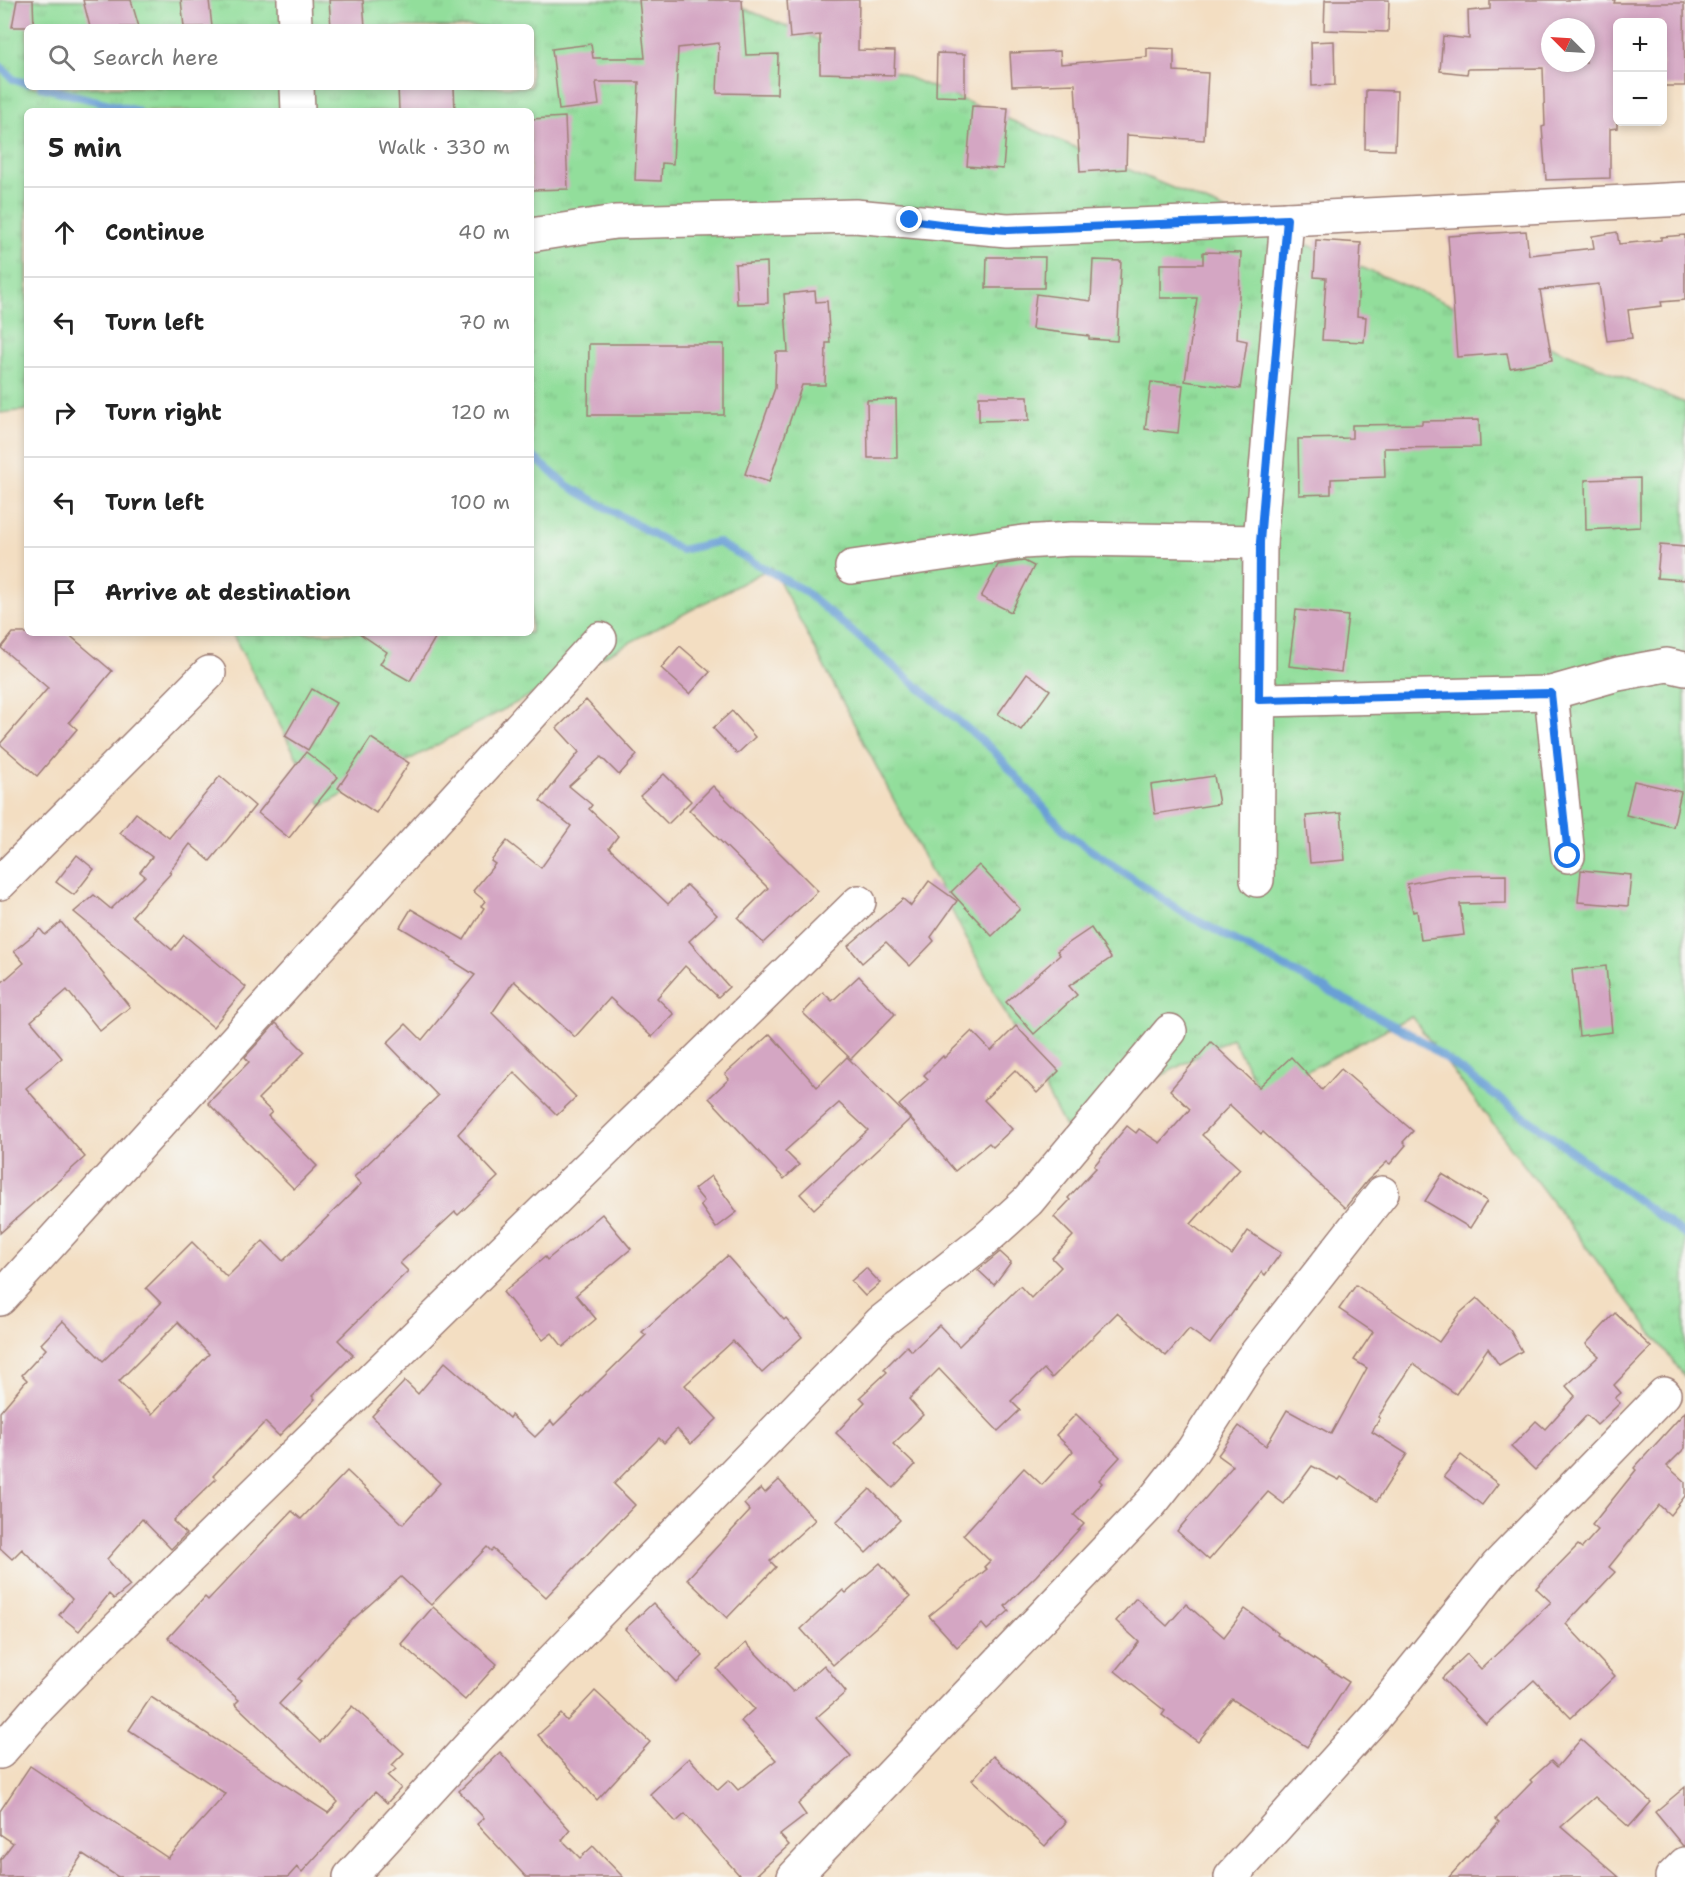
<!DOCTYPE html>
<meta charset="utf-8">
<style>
:root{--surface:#fff;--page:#f2f2f2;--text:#222;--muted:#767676;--line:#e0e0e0}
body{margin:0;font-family:"Shantell Sans",sans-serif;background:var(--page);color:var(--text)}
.controls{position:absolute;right:18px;top:18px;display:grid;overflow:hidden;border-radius:9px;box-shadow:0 3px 9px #0003}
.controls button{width:54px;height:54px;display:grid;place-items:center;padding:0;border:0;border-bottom:2px solid var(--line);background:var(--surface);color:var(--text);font:30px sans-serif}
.compass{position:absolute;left:1541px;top:18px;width:54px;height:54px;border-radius:50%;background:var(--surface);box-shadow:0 3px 9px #0003;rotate:294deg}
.stop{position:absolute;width:18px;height:18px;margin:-14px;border:4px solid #1a73e8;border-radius:50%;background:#fff}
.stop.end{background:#1a73e8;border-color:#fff;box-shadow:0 2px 6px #0008}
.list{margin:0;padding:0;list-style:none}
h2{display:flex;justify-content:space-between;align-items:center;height:78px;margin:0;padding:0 24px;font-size:26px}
h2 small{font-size:20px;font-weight:400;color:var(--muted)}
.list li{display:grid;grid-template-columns:39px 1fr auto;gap:18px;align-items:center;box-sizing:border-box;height:90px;padding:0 24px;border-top:2px solid var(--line)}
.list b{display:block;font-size:22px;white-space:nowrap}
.list em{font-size:20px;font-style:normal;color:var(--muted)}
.icon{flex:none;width:33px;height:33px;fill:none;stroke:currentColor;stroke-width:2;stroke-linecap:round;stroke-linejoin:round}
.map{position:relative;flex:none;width:1685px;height:1877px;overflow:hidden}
.search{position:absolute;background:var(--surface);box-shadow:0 3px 9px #0003;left:24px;top:24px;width:510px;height:66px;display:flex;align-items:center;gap:15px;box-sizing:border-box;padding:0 21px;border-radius:9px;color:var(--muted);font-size:22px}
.panel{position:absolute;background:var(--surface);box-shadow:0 3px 9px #0003;left:24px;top:108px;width:510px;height:528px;border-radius:9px}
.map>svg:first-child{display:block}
.grass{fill:url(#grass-tufts);stroke:#6e7e63;stroke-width:1.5;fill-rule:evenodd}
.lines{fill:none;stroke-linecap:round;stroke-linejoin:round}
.stream{stroke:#699fd6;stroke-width:8}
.building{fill:#d4a6c3;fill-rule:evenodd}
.minor-casing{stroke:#9e7e76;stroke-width:36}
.minor{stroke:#fff;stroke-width:33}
.route{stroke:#1a73e8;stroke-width:8}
</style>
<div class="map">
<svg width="1685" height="1877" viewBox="0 0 1685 1877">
<defs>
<pattern id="grass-tufts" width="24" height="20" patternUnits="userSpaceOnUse" patternTransform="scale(1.5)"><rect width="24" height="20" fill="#92de9b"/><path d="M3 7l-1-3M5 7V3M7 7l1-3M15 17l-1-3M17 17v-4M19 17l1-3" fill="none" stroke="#7fbe86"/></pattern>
</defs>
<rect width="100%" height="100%" fill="#f6f6f2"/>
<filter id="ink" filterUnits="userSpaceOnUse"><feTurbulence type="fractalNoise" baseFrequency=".0167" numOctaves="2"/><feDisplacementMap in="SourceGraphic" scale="12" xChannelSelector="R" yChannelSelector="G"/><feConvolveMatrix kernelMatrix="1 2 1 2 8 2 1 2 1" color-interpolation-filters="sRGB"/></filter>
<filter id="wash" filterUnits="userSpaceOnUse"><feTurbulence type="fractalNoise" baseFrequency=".008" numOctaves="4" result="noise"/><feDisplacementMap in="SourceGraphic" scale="24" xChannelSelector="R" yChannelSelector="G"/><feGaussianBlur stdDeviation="1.35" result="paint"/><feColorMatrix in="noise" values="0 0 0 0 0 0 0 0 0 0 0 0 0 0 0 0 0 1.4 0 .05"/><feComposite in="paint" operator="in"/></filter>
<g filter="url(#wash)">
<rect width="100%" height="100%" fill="#f3dec2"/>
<path class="grass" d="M0,0H724L1685,403V1377L1411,1016L1262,1095L1232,1038L1065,1127L772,567L322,806L232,633H531V111H27V410L0,413ZM27,27H531V87H27Z"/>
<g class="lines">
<g class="stream">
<polyline points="0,66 14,80 27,83"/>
<polyline points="41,87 137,111"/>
<polyline points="531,455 568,486 681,550 717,542 803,590 993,750 1066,833 1185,914 1419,1039 1685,1235"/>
</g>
</g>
<g id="blocks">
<g class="building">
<polygon points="17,0 33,0 34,27 12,27"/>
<polygon points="83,0 131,0 139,27 90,27"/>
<polygon points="181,0 209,0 212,27 184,27"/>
<polygon points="329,0 363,0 365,27 331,27"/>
<polygon points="639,0 742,0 746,55 778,54 777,94 717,93 719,43 678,48 673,164 662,163 661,181 635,180 639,82 596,82 599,105 559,110 552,49 591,44 593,58 645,58"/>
<polygon points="787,0 859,0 858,50 895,51 894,75 820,73 820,35 790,38"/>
<polygon points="1325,0 1389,0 1388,32 1324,30"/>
<path d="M1490,0H1615L1614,3H1684L1685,86H1662V22H1617V128L1610,129V178L1546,180L1542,127L1545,126L1543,68L1468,69L1467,74L1440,71L1443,36L1469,39L1468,11L1490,9ZM1550,27H1586V63H1550Z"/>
<polygon points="1334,41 1335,85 1312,86 1311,42"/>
<polygon points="1147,48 1174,49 1174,71 1208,73 1204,140 1127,135 1126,169 1080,172 1075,84 1012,86 1010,53 1060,51 1061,64 1147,57"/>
<polygon points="937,53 965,54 965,97 936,96"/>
<polygon points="398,87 454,87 455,111 399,111"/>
<polygon points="1366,90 1397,91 1395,150 1365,149"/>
<polygon points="972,106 1008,108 1003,169 967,166"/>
<polygon points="565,117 568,189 531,190 531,119"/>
<polygon points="1526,231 1529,255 1594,248 1592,236 1617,232 1619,244 1661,240 1661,237 1685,235 1685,300 1661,302 1662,306 1628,310 1632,338 1607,341 1599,284 1540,290 1552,360 1510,368 1507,353 1457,357 1448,236"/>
<polygon points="1316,240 1361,243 1357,316 1366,317 1364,342 1322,340 1326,278 1314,277"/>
<polygon points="1203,252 1241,253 1237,339 1247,341 1240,389 1185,381 1197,298 1160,298 1160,264 1203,264"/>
<polygon points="987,257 1045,257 1044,288 986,288"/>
<polygon points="1093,260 1121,261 1117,341 1089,339 1089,336 1032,329 1036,294 1091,301"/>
<polygon points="767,262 768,303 737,304 735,264"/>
<polygon points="815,291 816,302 827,301 830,343 826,343 825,385 802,385 769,482 745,474 775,388 776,352 788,352 784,294"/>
<polygon points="589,344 724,344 724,415 588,415"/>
<polygon points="1151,382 1183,385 1178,433 1145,429"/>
<polygon points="979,396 1028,396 1029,420 979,421"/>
<polygon points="896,399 897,458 868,458 867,400"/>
<polygon points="1479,420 1480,447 1384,448 1385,477 1331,479 1331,494 1299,495 1298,439 1352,438 1352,425 1422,424 1422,421"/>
<polygon points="1640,478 1640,527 1586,530 1585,480"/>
<polygon points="1660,545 1685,547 1685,580 1657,578"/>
<polygon points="1024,561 1034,566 1011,612 981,597 998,565"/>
<polygon points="1296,610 1348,616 1341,672 1289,666"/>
<polygon points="13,633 67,633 112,671 69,722 77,729 37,776 0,744 48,688 1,648"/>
<polygon points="359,633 438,633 410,681 380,664 387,652"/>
<polygon points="680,646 710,672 690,694 661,668"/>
<polygon points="1027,673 1050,690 1021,730 998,714"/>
<polygon points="312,689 336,703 308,750 285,736"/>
<path d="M586,700L637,755L619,775L601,757L569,786L592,805L589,809L618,836L609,848L668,904L687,885L717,915L689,941L729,987L718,997L685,966L657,998L674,1014L652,1037L610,998L575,1037L514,981L492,1013L576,1097L557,1115L514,1072L458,1134L498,1177L458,1215L455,1212L400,1263L408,1271L338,1340L353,1355L312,1396L315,1399L279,1436L265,1422L213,1476L216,1479L173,1521L186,1534L171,1549L142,1519L107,1559L130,1586L114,1599L109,1594L79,1631L59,1615L72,1599L22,1549L12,1559L0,1548V1412L27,1380L22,1375L46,1349L41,1344L63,1321L103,1361L161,1303L146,1288L192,1242L227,1277L263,1241L283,1261L361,1184L354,1177L438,1096L387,1043L406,1024L422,1040L475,975L451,960L452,958L400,927L411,909L464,940L484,908L481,906L485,901L473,891L495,864L491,861L507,841L541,868L571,826L540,801L579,752L557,728ZM178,1322L209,1354L152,1414L119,1381Z"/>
<polygon points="732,711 755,737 737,754 713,728"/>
<polygon points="371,738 409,763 376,813 338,788"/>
<polygon points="306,752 338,777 289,838 258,813"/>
<polygon points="664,774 691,801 668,824 640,796"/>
<polygon points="220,776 255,806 210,861 190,844 169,872 171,873 132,916 172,950 184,935 246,987 213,1027 74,912 94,895 111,909 145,876 140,872 152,857 120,833 136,813 169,838"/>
<polygon points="1214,776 1219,804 1155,814 1151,785"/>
<polygon points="1634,781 1681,792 1673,827 1626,815"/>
<polygon points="713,786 818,891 763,943 738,918 768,888 689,810"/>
<polygon points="1341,813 1345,860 1310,863 1306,816"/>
<polygon points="77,855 94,869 74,895 56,882"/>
<polygon points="979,865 1020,909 992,936 951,892"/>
<polygon points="1581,870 1631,875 1628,906 1578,902"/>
<polygon points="1506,875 1506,903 1460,904 1464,935 1421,940 1417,911 1413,912 1407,884 1448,876"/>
<polygon points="929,881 957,901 931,937 934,941 910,966 886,942 862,963 848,946 903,899 911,906"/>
<polygon points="61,922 130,1007 100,1031 67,990 31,1021 62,1058 26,1088 85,1157 0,1233 0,984 24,963 14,951 40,929 45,935"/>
<polygon points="1091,928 1111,958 1069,986 1077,995 1034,1034 1006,1002 1060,955 1057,951"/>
<polygon points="1606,966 1612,1032 1579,1036 1572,970"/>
<polygon points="859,976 895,1014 851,1059 803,1013 823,992 832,1001"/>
<polygon points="276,1023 305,1052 258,1099 272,1112 268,1116 317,1166 294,1189 208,1103 249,1062 245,1057"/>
<polygon points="1016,1026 1059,1071 1037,1093 1015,1070 984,1100 1012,1129 993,1147 989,1143 955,1171 899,1105 928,1079 924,1075 943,1056 944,1058 972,1031 991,1051"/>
<polygon points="770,1034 817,1087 847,1057 910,1119 814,1209 800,1194 868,1130 839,1103 785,1151 799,1165 784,1179 709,1098 729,1079 725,1074"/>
<polygon points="1211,1042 1259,1087 1291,1057 1322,1090 1341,1069 1413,1131 1403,1142 1406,1145 1390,1164 1387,1162 1367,1181 1345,1208 1263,1132 1261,1134 1230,1105 1202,1135 1240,1169 1191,1224 1232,1255 1248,1231 1281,1253 1265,1275 1262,1272 1210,1344 1189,1329 1166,1356 1117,1313 1052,1378 1044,1369 1011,1401 1020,1410 998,1431 939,1369 909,1399 923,1415 893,1444 915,1465 893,1488 836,1433 865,1402 860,1397 887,1372 884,1369 907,1346 912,1351 939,1325 959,1346 1020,1286 1031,1298 1061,1267 1052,1258 1073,1236 1054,1217 1070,1200 1068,1198 1096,1168 1094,1166 1127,1126 1136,1133 1139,1129 1160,1143 1190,1109 1170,1090"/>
<polygon points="1442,1174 1487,1201 1470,1228 1425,1201"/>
<polygon points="711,1176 737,1212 716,1228 700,1205 704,1201 694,1189"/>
<polygon points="602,1214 631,1249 576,1295 596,1319 563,1347 552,1333 543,1340 503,1292 545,1257 547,1260"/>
<polygon points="1000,1252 1011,1262 994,1285 978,1270"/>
<polygon points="727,1256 784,1320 786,1318 802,1337 762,1373 733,1341 685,1385 717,1419 691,1444 677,1429 664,1443 659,1438 614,1484 635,1505 546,1597 493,1549 491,1551 487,1547 431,1605 401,1577 350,1622 298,1679 301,1681 279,1704 320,1742 352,1706 404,1753 392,1765 396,1769 388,1776 401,1788 387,1803 375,1792 302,1872 297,1867 288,1877 118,1877 83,1854 67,1877 0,1877 0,1860 13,1843 0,1834 0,1811 30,1766 168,1858 226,1794 129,1730 151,1697 328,1813 338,1802 235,1704 239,1700 168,1638 205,1597 208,1600 292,1511 301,1519 347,1471 403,1524 440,1483 372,1416 405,1381 418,1394 445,1362 509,1418 511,1415 535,1437 551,1421 554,1425 646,1335 642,1332"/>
<polygon points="866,1268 880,1283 865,1296 851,1281"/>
<polygon points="1356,1285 1439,1342 1459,1314 1477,1298 1510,1330 1522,1351 1499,1365 1488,1348 1456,1394 1413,1364 1378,1417 1380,1418 1372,1432 1407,1454 1377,1501 1341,1477 1339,1480 1312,1466 1284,1504 1268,1492 1209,1560 1177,1531 1233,1466 1218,1455 1239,1426 1266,1446 1287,1410 1331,1434 1367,1368 1354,1360 1373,1332 1339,1309"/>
<polygon points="1615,1313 1651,1347 1614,1385 1621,1393 1615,1398 1620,1403 1597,1425 1587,1415 1535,1470 1511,1447 1536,1421 1545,1429 1575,1396 1566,1386 1599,1356 1586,1344"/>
<polygon points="1685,1412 1685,1448 1667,1466 1685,1482 1685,1496 1670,1515 1659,1505 1609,1567 1615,1572 1566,1624 1615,1676 1571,1718 1534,1680 1486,1724 1442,1678 1467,1654 1481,1669 1551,1602 1536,1588 1578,1545 1582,1548 1598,1530 1592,1525 1636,1470 1634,1468"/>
<polygon points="1076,1414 1120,1457 1099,1480 1102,1483 1074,1515 1084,1524 1036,1576 1005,1606 1009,1611 987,1630 982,1624 957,1647 929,1616 987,1569 984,1567 990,1561 963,1535 1024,1468 1042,1485 1073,1451 1056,1435"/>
<polygon points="1461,1455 1498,1484 1482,1505 1444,1476"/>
<polygon points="779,1480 815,1520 770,1561 776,1567 727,1618 687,1579 750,1511 744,1504 761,1488 765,1493"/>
<polygon points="870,1489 900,1520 866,1553 836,1522"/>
<polygon points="880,1563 910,1597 833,1665 801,1629 843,1590 846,1593"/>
<polygon points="1136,1598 1167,1626 1186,1604 1224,1637 1245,1609 1278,1633 1277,1635 1349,1682 1307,1747 1232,1699 1198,1742 1162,1715 1165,1711 1115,1671 1139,1642 1116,1621"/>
<polygon points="653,1603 703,1656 676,1682 625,1629"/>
<polygon points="433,1607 497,1664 465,1700 401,1644"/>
<polygon points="746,1643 793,1692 824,1665 846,1692 816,1718 851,1756 798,1804 806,1815 780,1835 789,1845 754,1877 741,1877 685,1814 676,1822 650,1794 689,1758 718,1790 729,1780 738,1790 776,1760 741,1721 754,1709 717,1669"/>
<polygon points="595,1691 650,1742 597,1800 538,1735 561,1714 567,1721"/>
<polygon points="1581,1739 1651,1802 1629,1827 1595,1797 1561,1827 1619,1877 1449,1877 1499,1822 1496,1819 1532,1782 1530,1780 1551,1761 1557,1767"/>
<polygon points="500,1752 570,1830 562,1840 580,1858 593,1846 623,1877 526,1877 477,1824 484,1818 459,1791"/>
<polygon points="993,1756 1066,1822 1045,1846 972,1780"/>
<polygon points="1685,1787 1685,1846 1683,1846 1655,1812"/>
</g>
</g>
</g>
<g filter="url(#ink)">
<use href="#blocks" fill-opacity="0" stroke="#9e7e76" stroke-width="1.5"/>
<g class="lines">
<defs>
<g id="minor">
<polyline points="294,0 295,27"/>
<polyline points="297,87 298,111"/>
<polyline points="531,235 615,222 855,216 1007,230 1287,219"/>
<polyline points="852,567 1023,542 1072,539 1260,542"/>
<polyline points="1551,693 1568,856"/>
<polyline points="1259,700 1551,693 1618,674 1667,665 1685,669"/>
<polyline points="1257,880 1260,542 1287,219 1685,199"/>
<polyline points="0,883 209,673"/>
<polyline points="0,1299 600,639"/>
<polyline points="0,1752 39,1707 85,1660 859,902"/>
<polyline points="350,1877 477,1738 881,1322 986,1239 1028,1201 1170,1031"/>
<polyline points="794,1877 1152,1502 1193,1450 1251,1360 1382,1193"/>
<polyline points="1231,1877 1375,1717 1497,1566 1664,1394"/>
<polyline points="1672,1877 1685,1864"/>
</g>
</defs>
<use href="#minor" class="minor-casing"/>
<use href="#minor" class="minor"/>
</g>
</g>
<g class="lines" filter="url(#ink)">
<polyline class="route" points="910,220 955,226 1007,230 1287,219 1260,542 1259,700 1551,693 1568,856"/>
</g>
</svg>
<div class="controls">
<button>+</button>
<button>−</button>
</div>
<svg class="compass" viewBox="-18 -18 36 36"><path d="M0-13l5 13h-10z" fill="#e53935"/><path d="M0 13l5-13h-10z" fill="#767676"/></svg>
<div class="stop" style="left:1568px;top:856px"></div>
<div class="stop end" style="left:910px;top:220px"></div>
<div class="search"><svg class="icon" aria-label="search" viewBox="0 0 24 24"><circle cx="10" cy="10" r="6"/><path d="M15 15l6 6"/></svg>Search here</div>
<section class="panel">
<h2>5 min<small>Walk · 330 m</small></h2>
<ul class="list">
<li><svg class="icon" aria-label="ahead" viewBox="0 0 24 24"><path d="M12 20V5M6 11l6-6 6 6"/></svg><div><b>Continue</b></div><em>40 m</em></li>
<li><svg class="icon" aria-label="left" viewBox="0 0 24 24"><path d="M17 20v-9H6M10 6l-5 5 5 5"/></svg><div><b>Turn left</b></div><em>70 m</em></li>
<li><svg class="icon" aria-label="right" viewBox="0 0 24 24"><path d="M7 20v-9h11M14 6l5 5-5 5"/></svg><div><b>Turn right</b></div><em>120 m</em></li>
<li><svg class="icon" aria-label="left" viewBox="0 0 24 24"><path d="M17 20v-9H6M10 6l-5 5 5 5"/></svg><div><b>Turn left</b></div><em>100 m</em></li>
<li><svg class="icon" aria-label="arrive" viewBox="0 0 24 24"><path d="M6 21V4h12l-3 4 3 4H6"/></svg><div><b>Arrive at destination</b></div></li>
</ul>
</section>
</div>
